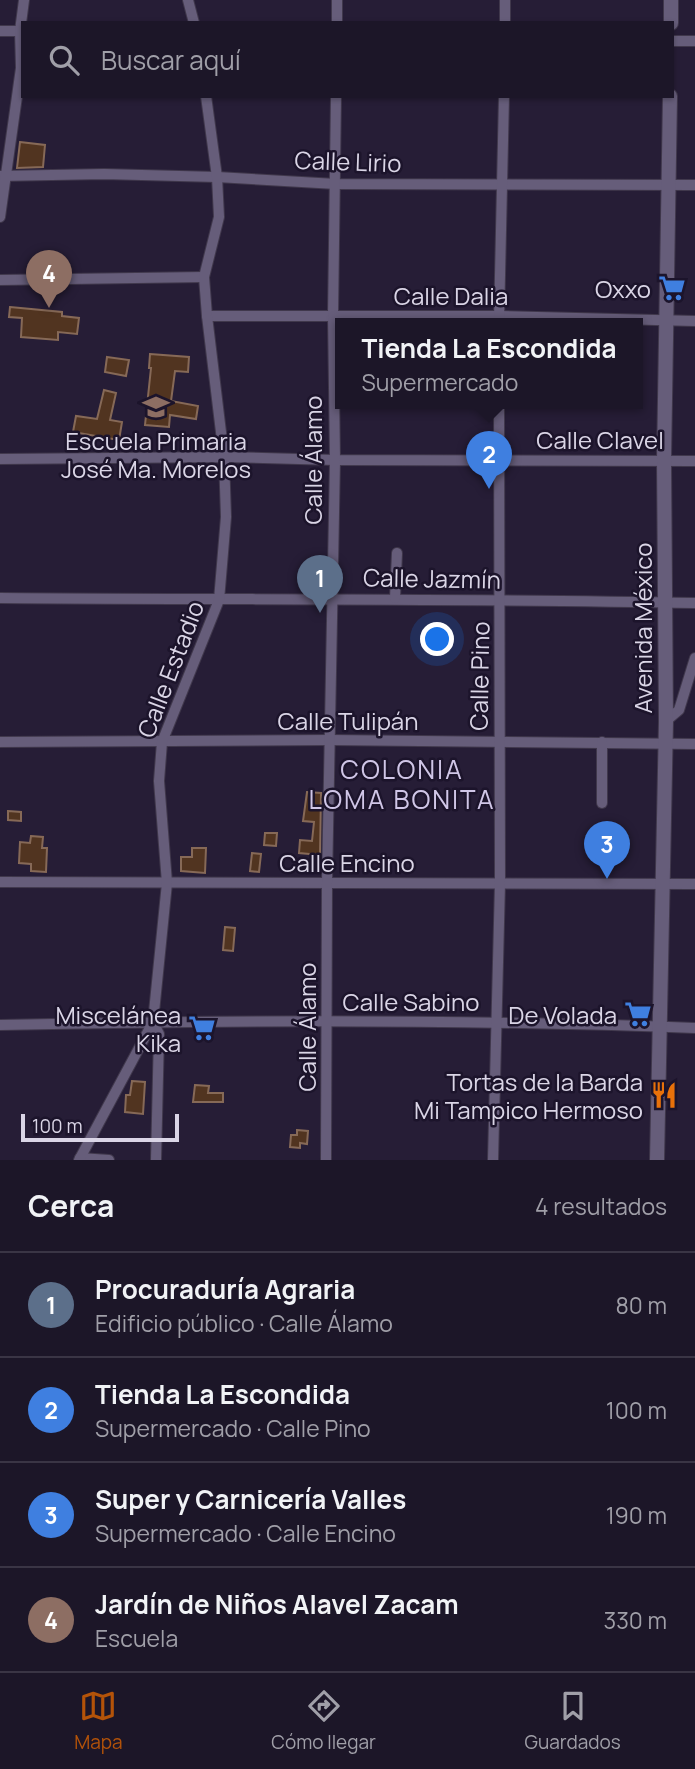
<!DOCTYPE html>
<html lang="es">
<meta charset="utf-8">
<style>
:root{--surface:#1c1628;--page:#251f30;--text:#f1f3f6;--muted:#a09fa8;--line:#3a3545;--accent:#b45309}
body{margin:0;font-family:Manrope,sans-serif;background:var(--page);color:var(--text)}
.scale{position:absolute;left:21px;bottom:18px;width:158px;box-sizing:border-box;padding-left:7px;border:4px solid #dad5e6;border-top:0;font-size:19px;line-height:24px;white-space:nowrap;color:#dad5e6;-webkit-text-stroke:5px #1c142b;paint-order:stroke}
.you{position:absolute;left:438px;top:640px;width:24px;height:24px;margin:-18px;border:5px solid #fff;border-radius:50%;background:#1a73e8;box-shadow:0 0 0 10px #1a73e833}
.badge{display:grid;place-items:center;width:46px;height:46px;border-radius:50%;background:var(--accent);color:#fff;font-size:23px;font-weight:700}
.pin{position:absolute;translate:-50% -58px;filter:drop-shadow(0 2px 4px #0008)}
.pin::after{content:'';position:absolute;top:37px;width:24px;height:21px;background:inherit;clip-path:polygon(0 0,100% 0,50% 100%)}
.popup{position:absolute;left:335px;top:318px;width:308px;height:91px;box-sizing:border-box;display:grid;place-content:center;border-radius:0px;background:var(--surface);filter:drop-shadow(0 2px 5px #0005);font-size:23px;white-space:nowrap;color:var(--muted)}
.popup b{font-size:26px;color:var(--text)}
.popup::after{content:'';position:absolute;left:50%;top:100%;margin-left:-14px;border:14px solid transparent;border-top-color:var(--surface)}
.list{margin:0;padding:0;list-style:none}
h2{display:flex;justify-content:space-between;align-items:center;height:91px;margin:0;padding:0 28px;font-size:30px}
h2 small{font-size:23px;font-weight:400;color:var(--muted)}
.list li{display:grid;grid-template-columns:46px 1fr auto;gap:21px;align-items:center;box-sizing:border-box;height:105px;padding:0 28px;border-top:2px solid var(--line)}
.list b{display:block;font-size:26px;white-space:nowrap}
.list p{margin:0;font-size:23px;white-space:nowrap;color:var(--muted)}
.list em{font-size:23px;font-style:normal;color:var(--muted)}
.icon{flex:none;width:38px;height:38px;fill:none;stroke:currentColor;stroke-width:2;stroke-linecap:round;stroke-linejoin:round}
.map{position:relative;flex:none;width:695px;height:1160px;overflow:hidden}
.search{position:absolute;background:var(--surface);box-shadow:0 2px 5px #0004;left:21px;right:21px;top:21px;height:77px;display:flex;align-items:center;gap:18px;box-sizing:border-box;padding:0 24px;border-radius:0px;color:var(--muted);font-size:26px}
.sheet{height:511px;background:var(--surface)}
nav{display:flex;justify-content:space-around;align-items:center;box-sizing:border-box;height:98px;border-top:2px solid var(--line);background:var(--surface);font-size:19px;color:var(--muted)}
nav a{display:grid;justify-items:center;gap:4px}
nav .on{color:var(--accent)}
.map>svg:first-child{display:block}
.building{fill:#513420;stroke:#866957;stroke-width:2}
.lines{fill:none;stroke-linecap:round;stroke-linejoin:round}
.minor-casing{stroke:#40384c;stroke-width:12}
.tertiary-casing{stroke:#40384c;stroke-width:16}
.minor{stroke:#665d7a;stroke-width:10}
.tertiary{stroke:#665d7a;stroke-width:14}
.labels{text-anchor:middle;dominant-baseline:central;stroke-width:5;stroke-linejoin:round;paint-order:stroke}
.street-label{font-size:24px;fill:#dad5e6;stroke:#1c142b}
.poi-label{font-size:24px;fill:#dad5e6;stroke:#1c142b;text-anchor:end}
.neighbourhood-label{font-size:26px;letter-spacing:2px;fill:#d0c6e7;stroke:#1c142b}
</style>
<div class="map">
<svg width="695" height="1160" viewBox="0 0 695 1160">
<rect width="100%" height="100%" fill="#261d36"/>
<g class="building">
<polygon points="20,142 45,145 43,167 17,168"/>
<polygon points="10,307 62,312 62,316 79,318 77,334 58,332 58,340 21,337 22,318 9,317"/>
<polygon points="150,354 189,357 188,372 175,371 171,401 198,406 196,419 170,415 169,427 145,425 151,368 149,368"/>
<polygon points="107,357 129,360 126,376 105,372"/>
<polygon points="104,390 116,393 110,420 122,422 119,440 73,432 76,416 97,419"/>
<polygon points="307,792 321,793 320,855 299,853 300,840 312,841 314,822 303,821"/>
<polygon points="8,811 21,812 21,821 8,820"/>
<polygon points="265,833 277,833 276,846 264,845"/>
<polygon points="31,836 43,837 42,848 47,848 46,872 31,871 31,864 19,863 20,842 30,843"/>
<polygon points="192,848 206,848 205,873 181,871 181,857 192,857"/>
<polygon points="252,853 261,854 259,872 250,871"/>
<polygon points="225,927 235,928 233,951 223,950"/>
<polygon points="132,1081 145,1082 143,1114 125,1112 126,1095 130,1095"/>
<polygon points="195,1085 209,1086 208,1093 223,1093 223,1102 193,1102"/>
<polygon points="297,1130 308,1131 307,1144 300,1143 300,1148 290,1147 291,1135 297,1135"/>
</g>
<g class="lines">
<defs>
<g id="minor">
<polyline points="188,0 194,23"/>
<polyline points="337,23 337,0"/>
<polyline points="505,23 505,0"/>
<polyline points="0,31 23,31"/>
<polyline points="672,41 695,41"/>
<polyline points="0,176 104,174 217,177 336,184 695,185"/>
<polyline points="0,217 21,68 20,31 24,0"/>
<polyline points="0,280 204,277"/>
<polyline points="207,316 499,316 695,321"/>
<polyline points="499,320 504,96"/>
<polyline points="0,459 224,457 335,460 695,461"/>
<path d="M0,598C232,600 463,598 695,603"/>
<polyline points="395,598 397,553"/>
<polyline points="666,721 679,710 695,658"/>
<polyline points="0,742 330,740 695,744"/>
<polyline points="602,742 602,803"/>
<polyline points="0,882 695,884"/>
<path d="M0,1025C232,1020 464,1019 695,1028"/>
<polyline points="80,1158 109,1160"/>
<polyline points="79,1160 153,1022"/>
<polyline points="156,1160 159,1034 153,1022 167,883 159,781 162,742 219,600 226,517 224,457 207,316 204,277 219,217 217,177 206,96"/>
<polyline points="326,1160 327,883 335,460 333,316 336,96"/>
<polyline points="493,1160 500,883 499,403"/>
</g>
<g id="tertiary">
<polyline points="671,23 671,0"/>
<polyline points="657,1160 666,721 664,460 670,96"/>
</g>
</defs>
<use href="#minor" class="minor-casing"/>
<use href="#tertiary" class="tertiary-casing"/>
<use href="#minor" class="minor"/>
<use href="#tertiary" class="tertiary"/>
</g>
<defs>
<symbol id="supermarket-bare" viewBox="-9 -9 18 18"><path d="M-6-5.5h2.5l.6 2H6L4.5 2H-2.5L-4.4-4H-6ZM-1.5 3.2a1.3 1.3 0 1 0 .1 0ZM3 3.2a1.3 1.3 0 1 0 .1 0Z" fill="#3f7fe0" stroke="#1c142b" stroke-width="2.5" paint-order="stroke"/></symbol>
<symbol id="school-bare" viewBox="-9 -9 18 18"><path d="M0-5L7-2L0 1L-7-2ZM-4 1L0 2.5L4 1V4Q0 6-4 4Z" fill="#8d6e63" stroke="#1c142b" stroke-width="2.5" paint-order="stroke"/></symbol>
<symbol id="restaurant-bare" viewBox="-9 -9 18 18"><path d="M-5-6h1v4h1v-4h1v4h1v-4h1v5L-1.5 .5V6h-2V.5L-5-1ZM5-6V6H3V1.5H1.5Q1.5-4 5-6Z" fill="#e8710a" stroke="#1c142b" stroke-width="2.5" paint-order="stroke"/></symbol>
</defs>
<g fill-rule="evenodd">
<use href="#supermarket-bare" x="653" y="269" width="38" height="38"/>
<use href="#school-bare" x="137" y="388" width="38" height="38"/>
<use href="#supermarket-bare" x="619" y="995" width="38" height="38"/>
<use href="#supermarket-bare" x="183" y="1009" width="38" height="38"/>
<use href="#restaurant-bare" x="645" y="1076" width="38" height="38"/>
</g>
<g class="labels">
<g class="street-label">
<text transform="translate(348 161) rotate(2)">Calle Lirio</text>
<text x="451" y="295">Calle Dalia</text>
<text x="600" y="439">Calle Clavel</text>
<text transform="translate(312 460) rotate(-90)">Calle Álamo</text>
<text transform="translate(432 578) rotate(1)">Calle Jazmín</text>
<text transform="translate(642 628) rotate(-90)">Avenida México</text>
<text transform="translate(170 669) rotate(-69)">Calle Estadio</text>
<text transform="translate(479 676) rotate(-89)">Calle Pino</text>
<text x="348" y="720">Calle Tulipán</text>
<text x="347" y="862">Calle Encino</text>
<text x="411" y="1001">Calle Sabino</text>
<text transform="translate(306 1027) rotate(-90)">Calle Álamo</text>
</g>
<g class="poi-label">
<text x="651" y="288">Oxxo</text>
<text x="156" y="440" text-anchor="middle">Escuela Primaria<tspan x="156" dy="28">José Ma. Morelos</tspan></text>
<text x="181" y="1014">Miscelánea<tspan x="181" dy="28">Kika</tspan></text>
<text x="617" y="1014">De Volada</text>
<text x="643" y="1081">Tortas de la Barda<tspan x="643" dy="28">Mi Tampico Hermoso</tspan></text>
</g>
<g class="neighbourhood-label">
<text x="402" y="769">COLONIA<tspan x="402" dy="30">LOMA BONITA</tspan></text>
</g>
</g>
</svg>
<div class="scale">100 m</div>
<div class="you"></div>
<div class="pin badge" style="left:320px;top:613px;background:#5c6f8a">1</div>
<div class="pin badge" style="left:489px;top:489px;background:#3f7fe0">2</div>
<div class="popup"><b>Tienda La Escondida</b>Supermercado</div>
<div class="pin badge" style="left:607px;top:879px;background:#3f7fe0">3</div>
<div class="pin badge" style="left:49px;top:308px;background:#8d6e63">4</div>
<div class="search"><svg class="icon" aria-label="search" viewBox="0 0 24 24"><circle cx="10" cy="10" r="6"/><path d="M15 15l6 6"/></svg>Buscar aquí</div>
</div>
<section class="sheet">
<h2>Cerca<small>4 resultados</small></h2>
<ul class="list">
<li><span class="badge" style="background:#5c6f8a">1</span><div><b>Procuraduría Agraria</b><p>Edificio público · Calle Álamo</p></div><em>80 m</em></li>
<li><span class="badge" style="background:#3f7fe0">2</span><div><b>Tienda La Escondida</b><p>Supermercado · Calle Pino</p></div><em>100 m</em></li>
<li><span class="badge" style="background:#3f7fe0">3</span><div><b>Super y Carnicería Valles</b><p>Supermercado · Calle Encino</p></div><em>190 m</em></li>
<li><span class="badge" style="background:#8d6e63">4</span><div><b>Jardín de Niños Alavel Zacam</b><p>Escuela</p></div><em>330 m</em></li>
</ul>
</section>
<nav>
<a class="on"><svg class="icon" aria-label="map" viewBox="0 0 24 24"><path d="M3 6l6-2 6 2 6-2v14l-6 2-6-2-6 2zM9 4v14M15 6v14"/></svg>Mapa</a>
<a><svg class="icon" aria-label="directions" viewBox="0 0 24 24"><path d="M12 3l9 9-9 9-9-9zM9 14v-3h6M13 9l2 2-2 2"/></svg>Cómo llegar</a>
<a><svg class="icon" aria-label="saved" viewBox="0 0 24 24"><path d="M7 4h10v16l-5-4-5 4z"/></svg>Guardados</a>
</nav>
